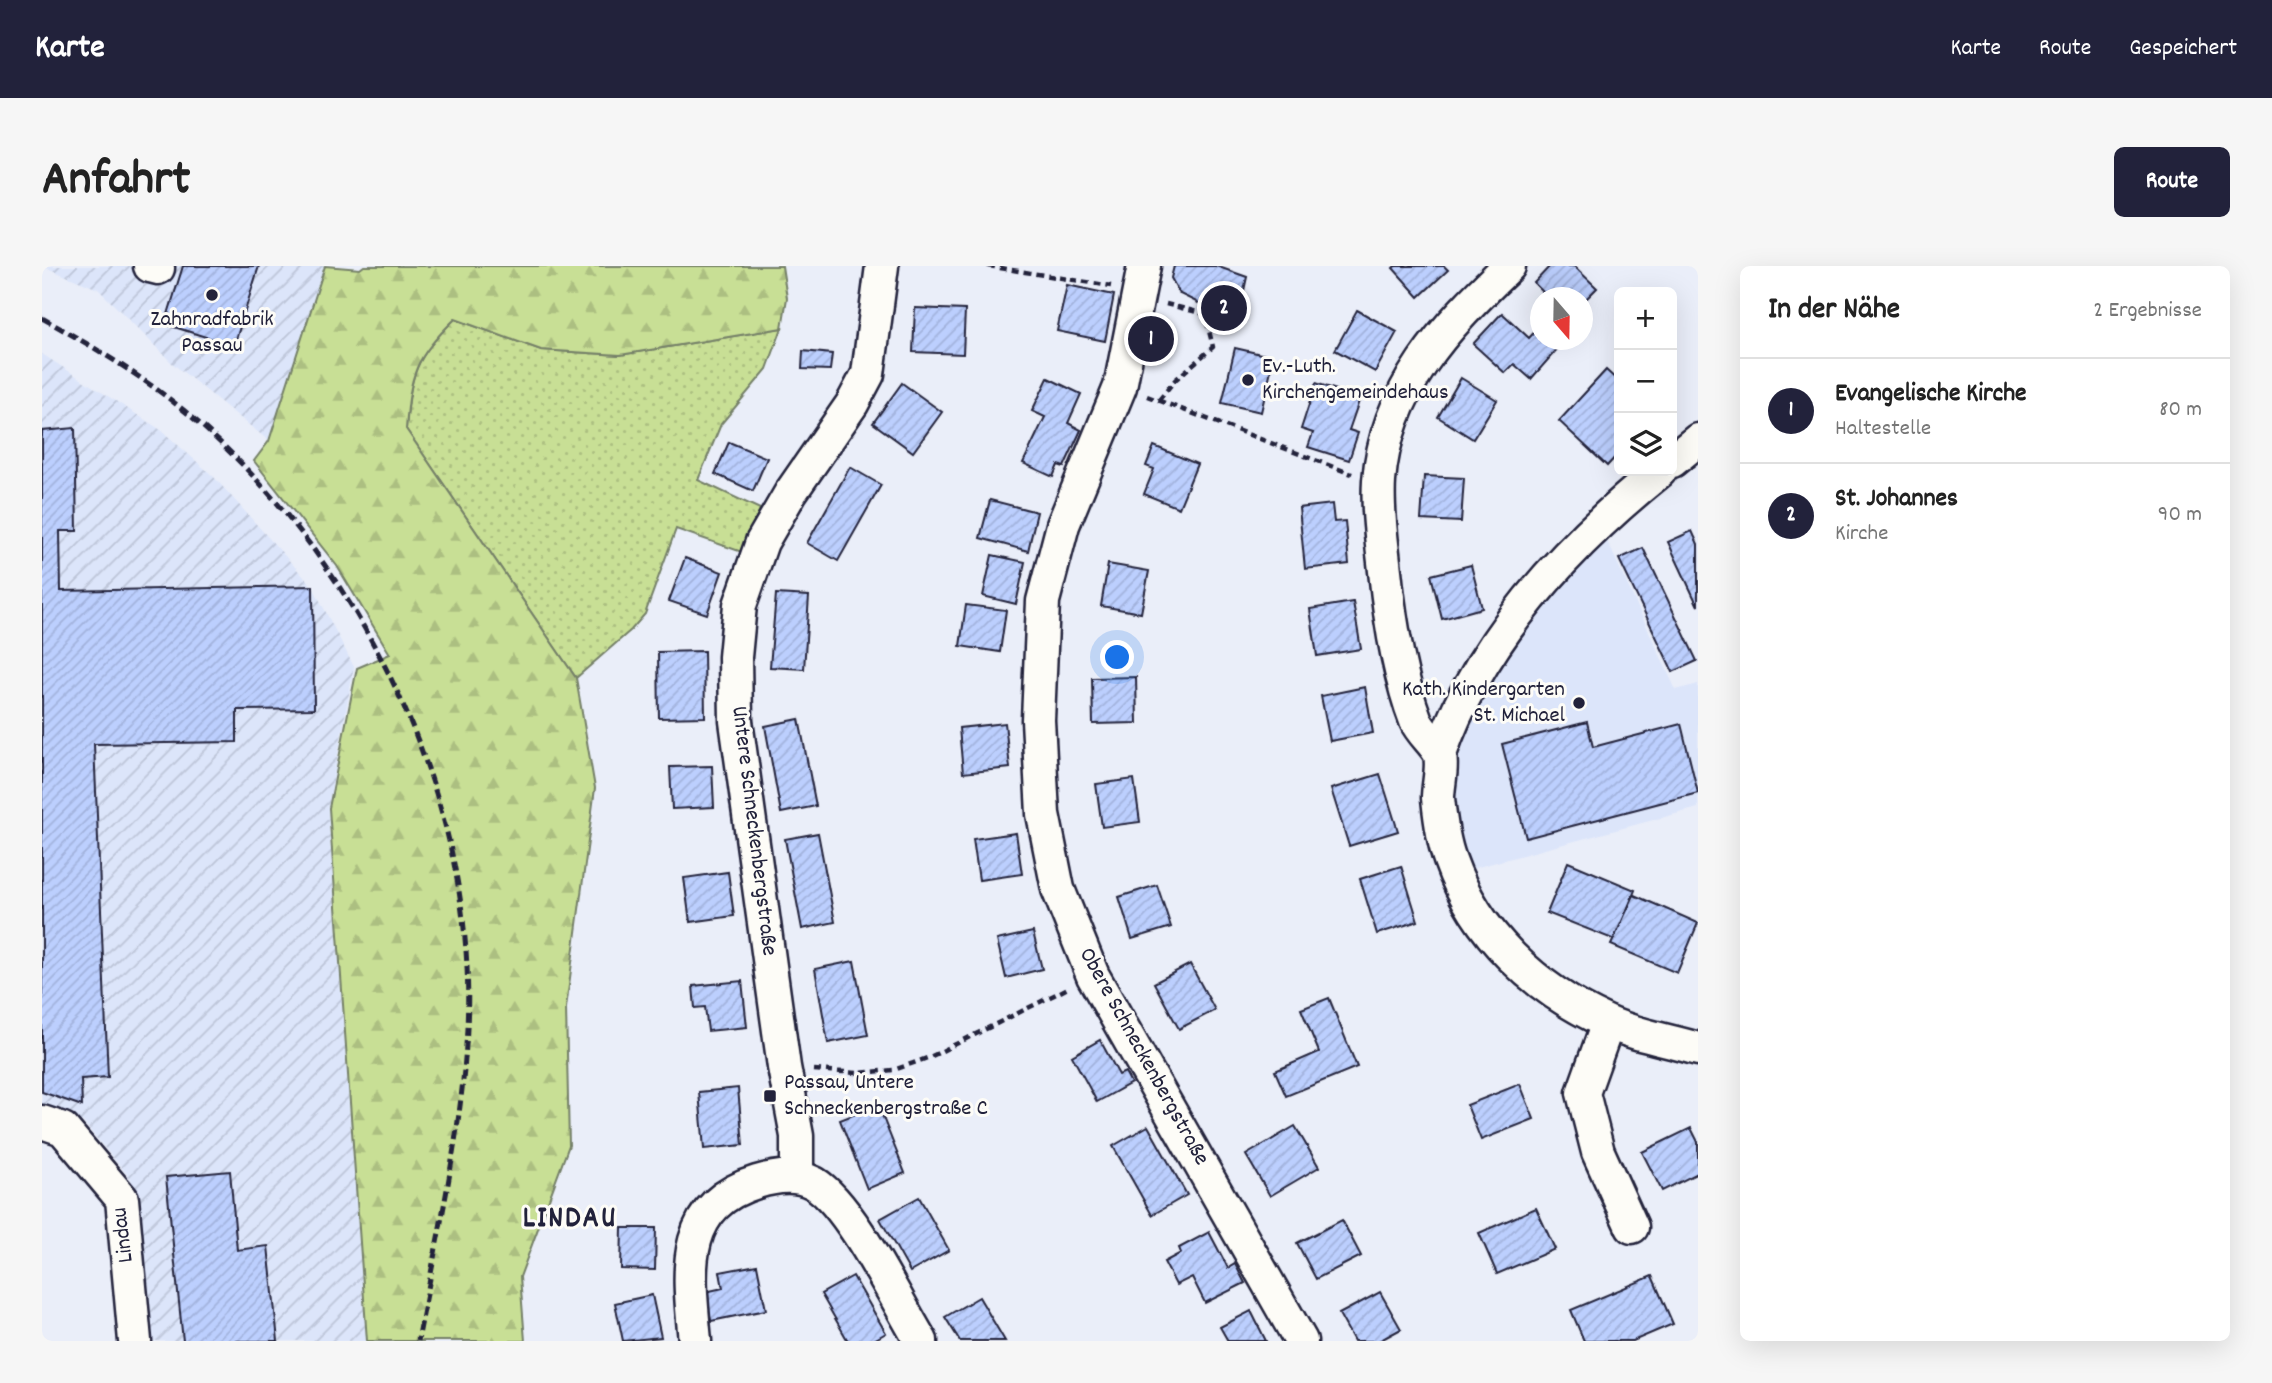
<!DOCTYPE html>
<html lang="de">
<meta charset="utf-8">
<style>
:root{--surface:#fff;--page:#f6f6f6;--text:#222;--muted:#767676;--line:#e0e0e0;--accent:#22223b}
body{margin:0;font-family:Dekko,sans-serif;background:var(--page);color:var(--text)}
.controls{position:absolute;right:21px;top:21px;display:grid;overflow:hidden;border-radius:10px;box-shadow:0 7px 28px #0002}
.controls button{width:63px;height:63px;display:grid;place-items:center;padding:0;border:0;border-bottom:2px solid var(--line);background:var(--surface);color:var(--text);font:35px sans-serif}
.compass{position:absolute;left:1488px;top:21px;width:63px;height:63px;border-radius:50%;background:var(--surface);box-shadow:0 7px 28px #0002;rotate:160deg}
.you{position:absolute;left:1076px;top:392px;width:24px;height:24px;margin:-18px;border:5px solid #fff;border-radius:50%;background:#1a73e8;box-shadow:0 0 0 10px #1a73e833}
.badge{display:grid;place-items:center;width:46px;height:46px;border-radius:50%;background:var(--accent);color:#fff;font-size:23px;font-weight:700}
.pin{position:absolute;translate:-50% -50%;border:4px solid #fff;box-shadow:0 2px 7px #0006}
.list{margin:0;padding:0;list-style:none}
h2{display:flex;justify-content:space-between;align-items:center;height:91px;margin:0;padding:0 28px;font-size:30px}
h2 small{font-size:23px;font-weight:400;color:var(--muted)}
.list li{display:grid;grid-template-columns:46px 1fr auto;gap:21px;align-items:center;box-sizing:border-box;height:105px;padding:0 28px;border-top:2px solid var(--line)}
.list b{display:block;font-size:26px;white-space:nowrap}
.list p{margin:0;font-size:23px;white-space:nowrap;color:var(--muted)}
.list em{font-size:23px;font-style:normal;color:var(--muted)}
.icon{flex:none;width:38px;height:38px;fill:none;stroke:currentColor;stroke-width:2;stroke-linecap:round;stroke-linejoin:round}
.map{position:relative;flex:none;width:1656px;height:1075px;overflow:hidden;border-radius:10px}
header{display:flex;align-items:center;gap:42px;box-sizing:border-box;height:98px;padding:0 35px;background:var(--accent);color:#fff}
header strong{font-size:33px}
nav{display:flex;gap:38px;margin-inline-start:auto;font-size:24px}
.intro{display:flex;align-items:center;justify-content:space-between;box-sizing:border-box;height:168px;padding:0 42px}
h1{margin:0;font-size:49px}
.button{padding:18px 32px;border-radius:10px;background:var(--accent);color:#fff;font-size:24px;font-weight:700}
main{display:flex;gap:42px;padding:0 42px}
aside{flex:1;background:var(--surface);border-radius:10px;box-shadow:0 7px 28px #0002}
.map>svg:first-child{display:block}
.built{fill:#dce5fa}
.industrial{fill:url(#industrial-furrows)}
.grass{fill:url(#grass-dots);stroke:#758068;stroke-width:2}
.forest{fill:url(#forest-firs);stroke:#758068;stroke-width:2}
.building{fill:url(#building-hatch);stroke:#22223b;stroke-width:2}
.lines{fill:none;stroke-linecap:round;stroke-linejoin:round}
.minor-casing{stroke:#22223b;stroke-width:37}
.path{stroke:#22223b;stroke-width:4.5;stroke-dasharray:7 5;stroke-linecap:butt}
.minor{stroke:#fdfcf7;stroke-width:32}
.rail{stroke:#22223b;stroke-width:5;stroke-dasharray:10 5;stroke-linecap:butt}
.poi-dot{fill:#22223b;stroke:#fdfcf7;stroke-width:2.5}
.labels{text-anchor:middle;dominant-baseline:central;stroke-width:6;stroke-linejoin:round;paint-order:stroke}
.poi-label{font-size:23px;fill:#22223b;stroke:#fdfcf7;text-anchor:start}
.street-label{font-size:23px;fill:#22223b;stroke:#fdfcf7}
.district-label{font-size:30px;font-weight:bold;letter-spacing:2px;fill:#22223b;stroke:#fdfcf7}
</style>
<header>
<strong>Karte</strong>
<nav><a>Karte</a><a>Route</a><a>Gespeichert</a></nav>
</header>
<div class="intro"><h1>Anfahrt</h1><a class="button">Route</a></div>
<main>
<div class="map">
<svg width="1656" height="1075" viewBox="0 0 1656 1075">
<defs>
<pattern id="industrial-furrows" width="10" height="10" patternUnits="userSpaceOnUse" patternTransform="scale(1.75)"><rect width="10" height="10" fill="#dce5fa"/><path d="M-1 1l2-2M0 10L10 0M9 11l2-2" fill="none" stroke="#bcc4d7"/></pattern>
<pattern id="grass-dots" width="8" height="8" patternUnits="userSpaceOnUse" patternTransform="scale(1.75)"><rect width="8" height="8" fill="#c8df95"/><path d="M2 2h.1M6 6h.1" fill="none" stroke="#acbf81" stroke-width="1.8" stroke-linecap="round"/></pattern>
<pattern id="forest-firs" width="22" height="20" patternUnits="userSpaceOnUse" patternTransform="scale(1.75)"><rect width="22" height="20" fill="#c8df95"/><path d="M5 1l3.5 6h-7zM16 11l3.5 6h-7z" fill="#acbf81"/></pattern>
<pattern id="building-hatch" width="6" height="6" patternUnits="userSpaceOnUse" patternTransform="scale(1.75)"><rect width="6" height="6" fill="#bccffe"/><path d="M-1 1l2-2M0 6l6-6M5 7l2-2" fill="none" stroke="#a1b1db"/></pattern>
</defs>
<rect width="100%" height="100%" fill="#eaeef9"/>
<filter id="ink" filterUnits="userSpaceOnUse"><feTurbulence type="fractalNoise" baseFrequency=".0143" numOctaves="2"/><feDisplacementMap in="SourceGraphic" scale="14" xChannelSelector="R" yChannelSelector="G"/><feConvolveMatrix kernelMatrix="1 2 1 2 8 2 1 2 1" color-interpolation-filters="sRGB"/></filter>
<g filter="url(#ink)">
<polygon class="built" points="1556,255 1634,424 1656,418 1656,542 1406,609 1409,450"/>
<g class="industrial">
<polygon points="0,0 283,0 227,175 130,97 56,23"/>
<polygon points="0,88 119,164 171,210 271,321 312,401 286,543 324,1075 105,1075 89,913 41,856 0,841"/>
</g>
<path class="grass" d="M413,53L499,84L578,89L740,62L725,103L679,158L656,214L718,243L700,286L634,263L603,348L589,364L534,412L364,163C369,107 372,93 413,53Z"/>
<path class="forest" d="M283,0L318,3L322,0H740L745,32L740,62L578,89L499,84L413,53C373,91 368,108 364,163L534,412L553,522L524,742L527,879L478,1011L483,1075H325L287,542L315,402L348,388L295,300L212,195L227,175Z"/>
<g class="building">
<polygon points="141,0 217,0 192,80 123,58"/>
<polygon points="1132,0 1174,0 1205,11 1195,56 1138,28 1129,12"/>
<polygon points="1353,0 1402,0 1406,4 1377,31 1351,2"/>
<polygon points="1508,0 1532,0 1555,22 1540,37 1540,32 1507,32 1492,17"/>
<polygon points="1025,19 1072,29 1063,75 1015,65"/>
<polygon points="873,42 923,44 921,88 871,86"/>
<polygon points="1315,44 1355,66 1333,106 1293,84"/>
<polygon points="1460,47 1487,72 1497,61 1498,74 1510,74 1518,80 1489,113 1472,98 1463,107 1431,78"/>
<polygon points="1193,82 1232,91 1219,146 1180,137"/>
<polygon points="761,85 790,88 788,104 760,103"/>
<polygon points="1564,104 1577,116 1577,187 1565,200 1517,155"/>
<polygon points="1006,112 1039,128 1026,157 1039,164 1022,201 1016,199 1011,211 981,197 1003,151 990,145"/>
<polygon points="1419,112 1455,134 1431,173 1396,151"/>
<polygon points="860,117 900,146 871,186 831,157"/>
<polygon points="1274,117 1318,132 1307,164 1316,167 1307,194 1266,181 1271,167 1259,163"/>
<polygon points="33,162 35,265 18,265 19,325 271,320 272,443 195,444 195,476 52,478 66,811 39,813 40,840 0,826 0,165"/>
<polygon points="687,176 725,192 711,225 673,208"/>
<polygon points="1112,180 1155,198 1137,242 1102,228 1112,203 1104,200"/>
<polygon points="808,201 839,219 796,295 765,277"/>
<polygon points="1382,210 1422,212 1419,256 1379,254"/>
<polygon points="948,234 995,246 986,285 938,272"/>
<polygon points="1290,238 1292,256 1303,255 1307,298 1263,303 1257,242"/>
<polygon points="1650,265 1656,278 1656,340 1626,276"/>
<polygon points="1601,282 1655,395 1631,406 1577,293"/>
<polygon points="950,289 983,296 974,338 941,330"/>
<polygon points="643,292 680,306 665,348 627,335"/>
<polygon points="1066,298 1107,305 1099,347 1059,340"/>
<polygon points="1429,299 1440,342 1400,353 1389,309"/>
<polygon points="734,328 767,330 762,403 728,401"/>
<polygon points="1311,336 1319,383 1275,390 1268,343"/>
<polygon points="924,339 964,344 958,386 918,380"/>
<polygon points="662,385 663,451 617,452 616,386"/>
<polygon points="1094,411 1095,457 1051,458 1050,412"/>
<polygon points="1323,421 1331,467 1288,475 1279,430"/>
<polygon points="757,453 774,540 739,547 723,460"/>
<polygon points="1545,456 1551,481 1639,458 1656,527 1484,572 1460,478"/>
<polygon points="963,457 968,502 921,507 917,462"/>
<polygon points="670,500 672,541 630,543 628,501"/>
<polygon points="1338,508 1356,565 1307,580 1289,523"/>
<polygon points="1092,513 1098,556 1060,561 1054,518"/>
<polygon points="776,567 793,656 760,663 743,573"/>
<polygon points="974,567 980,608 937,614 931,573"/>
<polygon points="1526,596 1593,624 1573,674 1505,647"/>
<polygon points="1359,600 1376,655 1335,668 1318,613"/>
<polygon points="686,606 692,650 648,656 642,612"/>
<polygon points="1115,619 1129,661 1090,673 1077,631"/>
<polygon points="1592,629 1656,657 1635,707 1569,679"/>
<polygon points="991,666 1000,703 964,712 955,674"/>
<polygon points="812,695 826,769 786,777 773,703"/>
<polygon points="1148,698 1173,744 1137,763 1112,717"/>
<polygon points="700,715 705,761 666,765 663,741 653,742 651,720"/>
<polygon points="1287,732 1315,801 1244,830 1233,805 1277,786 1259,743"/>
<polygon points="1058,774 1077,809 1083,806 1089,817 1055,836 1030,790"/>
<polygon points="1478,818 1492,853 1439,874 1425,839"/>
<polygon points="696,822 701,879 662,883 657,826"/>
<polygon points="836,839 863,907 825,923 798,854"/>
<polygon points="1106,860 1145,929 1110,949 1071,880"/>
<polygon points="1253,860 1277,901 1228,930 1204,889"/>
<polygon points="1649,862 1656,876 1656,907 1620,925 1600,886"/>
<polygon points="188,905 195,984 226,980 236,1075 141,1075 124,911"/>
<polygon points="877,931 907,984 868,1006 838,953"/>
<polygon points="1494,942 1513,983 1455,1008 1437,967"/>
<polygon points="1300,954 1319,990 1274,1013 1255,977"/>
<polygon points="580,962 614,962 613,1004 579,1003"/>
<polygon points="1167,966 1186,1002 1193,998 1203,1017 1163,1037 1150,1011 1134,1019 1122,996 1139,987 1137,982"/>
<polygon points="715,999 724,1044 669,1055 663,1026 681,1022 678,1006"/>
<polygon points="811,1010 844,1067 830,1075 806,1075 779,1028"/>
<polygon points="1610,1010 1631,1058 1591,1075 1542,1075 1529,1044"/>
<polygon points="1338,1026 1359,1063 1337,1075 1312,1075 1297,1048"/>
<polygon points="610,1029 619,1071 581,1075 573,1037"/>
<polygon points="937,1031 963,1075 918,1075 903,1051"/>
<polygon points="1209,1045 1224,1075 1186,1075 1178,1061"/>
</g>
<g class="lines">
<defs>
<g id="minor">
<polyline points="108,0 116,2"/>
<polyline points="1102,0 1078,121 1021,259 1001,335 996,454 1001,548 1016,623 1051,710 1259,1075"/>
<path d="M1467,0C1403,61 1344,123 1337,215C1335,245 1340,276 1343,305C1348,354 1356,408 1374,455C1379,467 1394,478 1398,489C1401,502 1396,519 1396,532C1398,552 1401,575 1408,594C1434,668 1494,724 1565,756C1593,769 1626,774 1656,783"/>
<polyline points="1630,195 1656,174"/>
<path d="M1398,488C1437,374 1525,280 1618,205"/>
<polyline points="1566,757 1541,827 1556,886 1590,961"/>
<polyline points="0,856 21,863 80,933 93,1075"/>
<polyline points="755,911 755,870 742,801 694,455 693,391 698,339 720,276 749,226 810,138 826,108 840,0"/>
<path d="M653,1075C647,1009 635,940 715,916C734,910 754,907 772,917C809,939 855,1036 879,1075"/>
</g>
</defs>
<use href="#minor" class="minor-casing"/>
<g class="path">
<polyline points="946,0 1069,20"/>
<polyline points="1105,130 1310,208"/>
<polyline points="1117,134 1133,114 1171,81 1163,48 1124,38"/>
<polyline points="772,804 816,807 852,804 888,791 1028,721"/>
</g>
<use href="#minor" class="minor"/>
<path class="rail" d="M0,52C56,83 110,116 158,158C324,305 436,539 425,762C420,867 395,972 376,1075"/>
</g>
</g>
<g class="poi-dot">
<circle cx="170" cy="29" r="7"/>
<circle cx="1206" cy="114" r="7"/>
<circle cx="1537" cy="437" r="7"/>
<rect x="721" y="823" width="14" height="14" rx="3.5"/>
</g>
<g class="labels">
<g class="poi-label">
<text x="170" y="54" text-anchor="middle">Zahnradfabrik<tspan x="170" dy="26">Passau</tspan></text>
<text x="1220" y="101">Ev.-Luth.<tspan x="1220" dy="26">Kirchengemeindehaus</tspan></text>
<text x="1523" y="424" text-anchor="end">Kath. Kindergarten<tspan x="1523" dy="26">St. Michael</tspan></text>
<text x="742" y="817">Passau, Untere<tspan x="742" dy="26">Schneckenbergstraße C</tspan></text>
</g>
<g class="street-label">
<text transform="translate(711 565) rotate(83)">Untere Schneckenbergstraße</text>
<text transform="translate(1101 791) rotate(61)">Obere Schneckenbergstraße</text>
<text transform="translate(82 969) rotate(-97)">Lindau</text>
</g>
<g class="district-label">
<text x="528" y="954">LINDAU</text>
</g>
</g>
</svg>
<div class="controls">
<button>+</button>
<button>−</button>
<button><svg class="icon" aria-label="layers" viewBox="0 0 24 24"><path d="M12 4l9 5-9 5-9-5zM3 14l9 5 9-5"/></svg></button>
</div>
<svg class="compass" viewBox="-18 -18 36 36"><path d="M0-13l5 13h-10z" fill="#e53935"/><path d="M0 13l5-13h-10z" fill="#767676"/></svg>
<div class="you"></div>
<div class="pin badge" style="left:1109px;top:73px">1</div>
<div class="pin badge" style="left:1182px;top:42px">2</div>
</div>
<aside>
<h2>In der Nähe<small>2 Ergebnisse</small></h2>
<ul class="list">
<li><span class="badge">1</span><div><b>Evangelische Kirche</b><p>Haltestelle</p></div><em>80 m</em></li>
<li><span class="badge">2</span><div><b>St. Johannes</b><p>Kirche</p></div><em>90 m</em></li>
</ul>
</aside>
</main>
